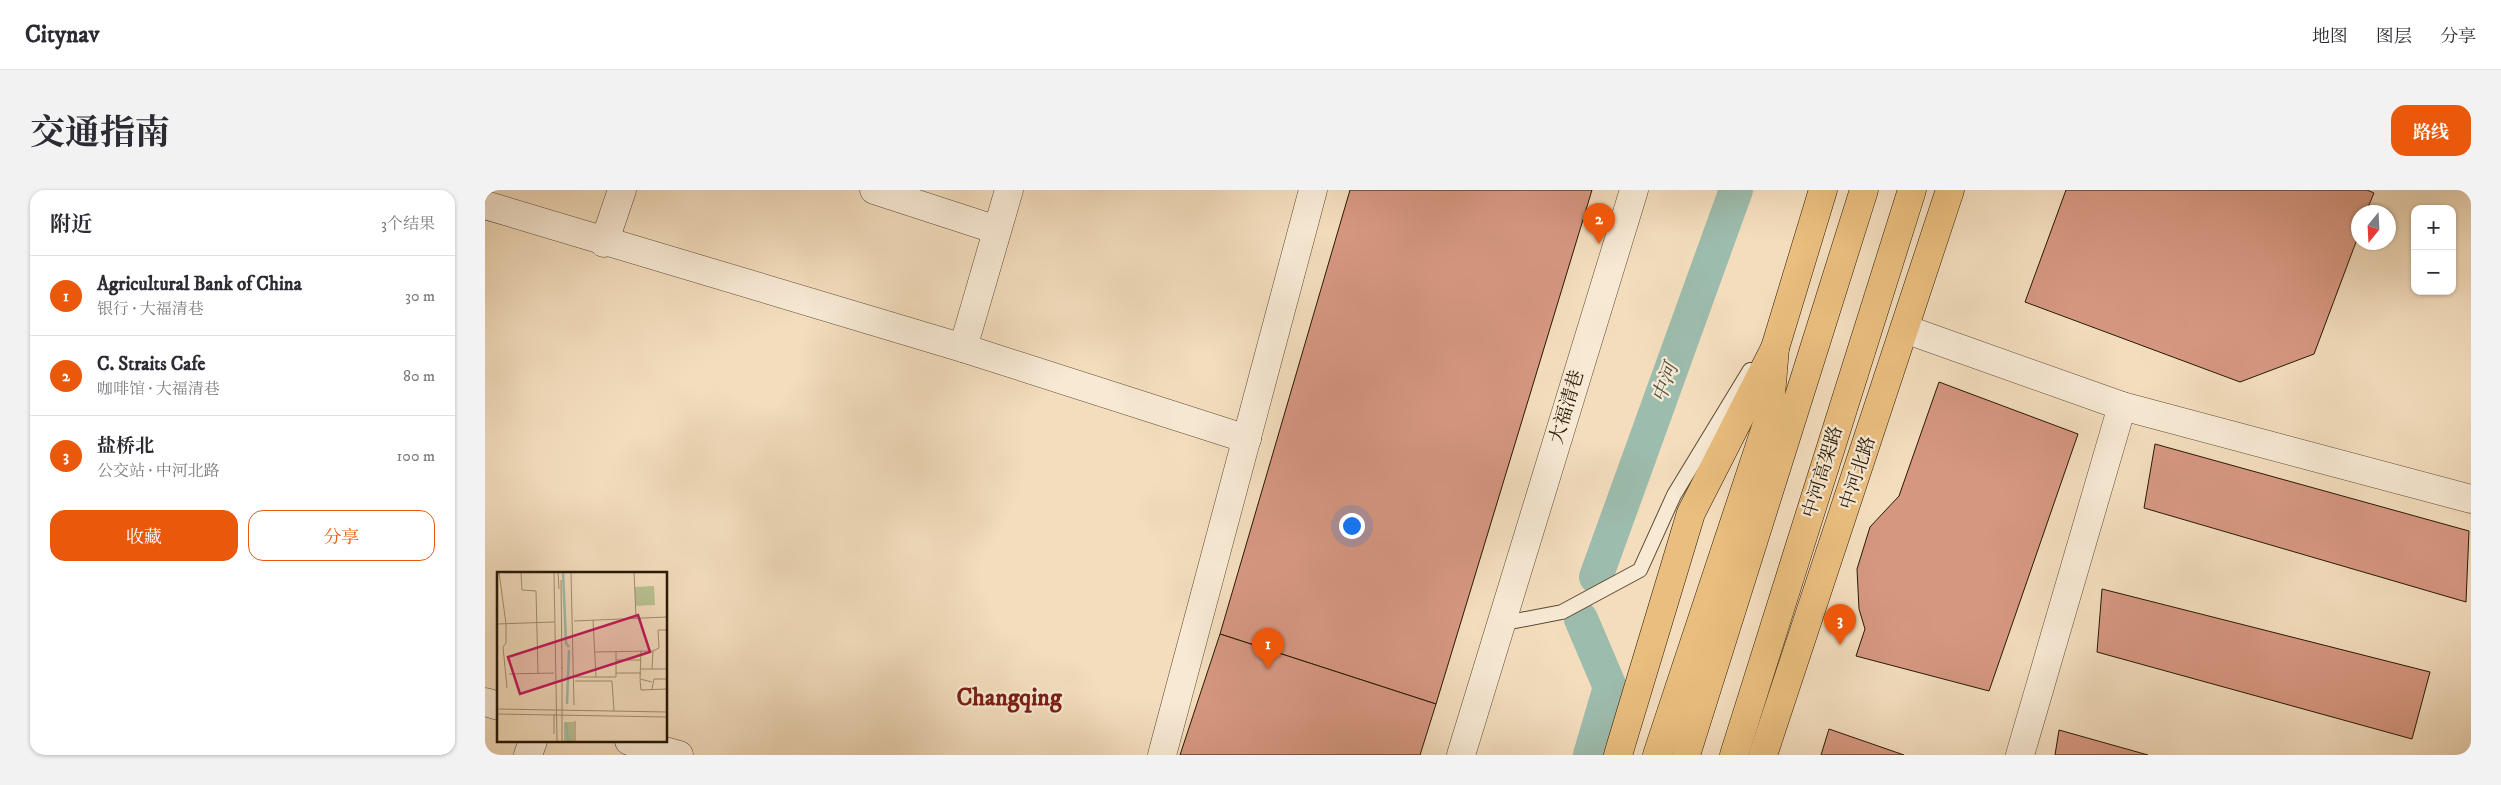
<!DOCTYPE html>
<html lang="zh">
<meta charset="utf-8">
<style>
:root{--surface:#fff;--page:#f2f2f3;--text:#2b2b33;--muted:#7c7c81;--line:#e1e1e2;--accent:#ea580c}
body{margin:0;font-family:"IM FELL DW Pica","Noto Serif SC",serif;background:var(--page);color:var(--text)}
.controls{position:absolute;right:15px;top:15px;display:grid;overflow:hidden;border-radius:10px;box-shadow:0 1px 4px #0004}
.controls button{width:45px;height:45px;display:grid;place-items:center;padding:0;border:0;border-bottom:1px solid var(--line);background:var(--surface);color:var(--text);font:25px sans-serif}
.compass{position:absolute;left:1866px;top:15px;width:45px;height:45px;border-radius:50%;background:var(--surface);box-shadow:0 1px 4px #0004;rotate:198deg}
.you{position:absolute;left:866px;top:335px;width:18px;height:18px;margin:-12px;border:4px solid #fff;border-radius:50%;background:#1a73e8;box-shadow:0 0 0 8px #1a73e833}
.badge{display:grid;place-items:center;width:32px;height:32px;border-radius:50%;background:var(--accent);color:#fff;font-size:16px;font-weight:700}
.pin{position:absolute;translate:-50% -41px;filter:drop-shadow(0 1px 2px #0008)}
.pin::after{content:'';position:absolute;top:26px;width:18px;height:15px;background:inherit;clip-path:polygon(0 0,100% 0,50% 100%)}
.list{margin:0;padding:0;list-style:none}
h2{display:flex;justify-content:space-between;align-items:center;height:65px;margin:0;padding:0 20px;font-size:21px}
h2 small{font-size:16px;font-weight:400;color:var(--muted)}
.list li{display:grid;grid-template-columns:32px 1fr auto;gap:15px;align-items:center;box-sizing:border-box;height:80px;padding:0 20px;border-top:1px solid var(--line)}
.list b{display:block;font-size:19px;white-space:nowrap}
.list p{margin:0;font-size:16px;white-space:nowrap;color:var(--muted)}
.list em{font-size:16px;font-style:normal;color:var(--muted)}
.actions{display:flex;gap:10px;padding:15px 20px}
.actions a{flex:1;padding:11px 0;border:1px solid var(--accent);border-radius:15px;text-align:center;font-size:18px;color:var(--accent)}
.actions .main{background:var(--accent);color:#fff}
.map{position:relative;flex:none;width:1986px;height:565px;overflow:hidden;border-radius:15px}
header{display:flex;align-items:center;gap:30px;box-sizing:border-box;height:70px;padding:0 25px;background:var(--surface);border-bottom:1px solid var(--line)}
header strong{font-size:24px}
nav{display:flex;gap:28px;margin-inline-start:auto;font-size:18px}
.intro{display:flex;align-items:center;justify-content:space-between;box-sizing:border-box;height:120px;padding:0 30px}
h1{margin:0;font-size:35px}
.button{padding:12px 22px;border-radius:15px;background:var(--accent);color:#fff;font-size:18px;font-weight:700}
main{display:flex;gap:30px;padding:0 30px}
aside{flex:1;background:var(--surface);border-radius:15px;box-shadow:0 1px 4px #0004}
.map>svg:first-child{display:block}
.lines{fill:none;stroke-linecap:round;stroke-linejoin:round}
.canal{stroke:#9cbcad;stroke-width:34}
.building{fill:#d69781;stroke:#281804}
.lane-casing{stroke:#5b4932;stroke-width:16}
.street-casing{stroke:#5b4932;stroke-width:29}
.primary-casing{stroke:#281804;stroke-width:29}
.highway-casing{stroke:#281804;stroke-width:29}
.lane{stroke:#f7e9d4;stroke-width:14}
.street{stroke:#f7e9d4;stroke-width:28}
.primary{stroke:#eabe7e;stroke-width:28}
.highway{stroke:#eabe7e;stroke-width:28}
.labels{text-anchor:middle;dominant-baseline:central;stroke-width:4.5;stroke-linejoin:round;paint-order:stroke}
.street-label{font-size:19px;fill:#281804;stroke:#f7e9d4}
.water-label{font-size:20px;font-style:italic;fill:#51513f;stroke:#f7e9d4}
.district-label{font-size:24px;font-weight:bold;fill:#7a1f14;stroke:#f7e9d4}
.inset-river{fill:none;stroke:#9cbcad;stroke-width:2.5}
.inset-road{fill:none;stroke:#a28e73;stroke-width:1}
.view{fill:#c2185b;fill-opacity:0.15;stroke:#c2185b;stroke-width:2.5}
.inset-edge{fill:none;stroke:#281804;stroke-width:2.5}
</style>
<header>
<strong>Citynav</strong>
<nav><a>地图</a><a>图层</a><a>分享</a></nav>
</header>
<div class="intro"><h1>交通指南</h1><a class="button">路线</a></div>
<main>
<aside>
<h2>附近<small>3个结果</small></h2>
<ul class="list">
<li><span class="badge">1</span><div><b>Agricultural Bank of China</b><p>银行 · 大福清巷</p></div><em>30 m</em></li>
<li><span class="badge">2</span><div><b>C. Straits Cafe</b><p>咖啡馆 · 大福清巷</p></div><em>80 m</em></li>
<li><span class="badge">3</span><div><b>盐桥北</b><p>公交站 · 中河北路</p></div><em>100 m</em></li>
</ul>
<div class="actions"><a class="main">收藏</a><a>分享</a></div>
</aside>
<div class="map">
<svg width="1986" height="565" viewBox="0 0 1986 565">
<rect width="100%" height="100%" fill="#f3ddbd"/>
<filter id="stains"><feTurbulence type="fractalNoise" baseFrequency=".004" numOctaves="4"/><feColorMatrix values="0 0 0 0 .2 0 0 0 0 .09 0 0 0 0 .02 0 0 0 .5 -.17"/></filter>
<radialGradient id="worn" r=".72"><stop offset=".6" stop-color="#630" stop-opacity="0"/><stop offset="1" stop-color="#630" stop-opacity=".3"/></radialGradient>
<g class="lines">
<g class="canal">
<polyline points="1111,387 1251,0"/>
<polyline points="1096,429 1125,497 1105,565"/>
</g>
</g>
<g class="building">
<polygon points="865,0 1107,0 951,514 735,444"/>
<polygon points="1581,0 1882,0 1889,3 1881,22 1874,22 1874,44 1829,164 1755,192 1540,112"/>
<polygon points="1454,192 1593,244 1504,501 1371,466 1380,439 1374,419 1372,379 1385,337 1414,306"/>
<polygon points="1670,254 1984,341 1981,412 1659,318"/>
<polygon points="1617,399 1945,482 1927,549 1612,462"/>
<polygon points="735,444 951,514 935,565 695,565"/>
<polygon points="1344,539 1419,565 1336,565"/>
<polygon points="1574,540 1663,565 1570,565"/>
</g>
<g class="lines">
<defs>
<polyline id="lane" points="1015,434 1077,422 1155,380 1189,305 1265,180"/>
<g id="street">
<polyline points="389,0 512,40"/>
<polyline points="0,15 478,158 762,249"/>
<polyline points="119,53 137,0"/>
<polyline points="1420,139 1637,216 1986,309"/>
<polyline points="478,158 524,0"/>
<polyline points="0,512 14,516"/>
<polyline points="144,551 194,565"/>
<polyline points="43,565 48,551"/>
<polyline points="677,565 828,0"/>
<polyline points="976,565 1149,0"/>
<polyline points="1535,565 1637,216"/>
</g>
<g id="primary">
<polyline points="1172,565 1284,228 1290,158 1338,0"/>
<polyline points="1278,565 1465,0"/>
</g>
<g id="highway">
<polyline points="1133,565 1206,323 1290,158"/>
<polyline points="1201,565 1379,0"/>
<polyline points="1249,565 1427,0"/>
</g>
</defs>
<use href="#lane" class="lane-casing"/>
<use href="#street" class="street-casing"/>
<use href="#primary" class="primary-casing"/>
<use href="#highway" class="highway-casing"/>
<use href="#lane" class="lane"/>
<use href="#street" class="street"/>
<use href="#primary" class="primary"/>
<use href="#highway" class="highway"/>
</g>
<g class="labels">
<g class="street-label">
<text transform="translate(1082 217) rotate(-73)">大福清巷</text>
<text transform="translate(1338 282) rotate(-73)">中河高架路</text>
<text transform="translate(1373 283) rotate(-72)">中河北路</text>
</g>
<g class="water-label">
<text transform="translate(1181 193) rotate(-70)">中河</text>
</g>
<g class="district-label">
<text x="524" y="508">Changqing</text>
</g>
</g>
<g transform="translate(12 382)">
<rect width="170" height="170" fill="#f3ddbd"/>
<path d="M157,14L158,33L138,34V15ZM67,150H77V170H67Z" fill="#b9c293"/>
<path class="inset-river" d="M66,0L69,71L72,75M70,132L72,78M69,151L71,170"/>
<path class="inset-road" d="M2,0L9,52V71L6,75L10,116M24,0L25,18L39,19L41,101M57,0L60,170M61,0L62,17M74,0L77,133M137,0L139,46M64,8L65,97M96,48L99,105M77,49L170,45M0,52L57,50M144,79L143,107L155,110M98,80L156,79M119,88H144M65,95V170M144,97H170M155,97L156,79L162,76L161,58H170M119,101H144M12,102L57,101M78,105H119V80M143,108L144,118L170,117M78,109H115L117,139M155,117L157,107H170M0,137L170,140M0,142L170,145M57,142V162M78,149V170"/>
<path class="view" d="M141,43L153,80L23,122L11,85Z"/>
<rect width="170" height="170" class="inset-edge"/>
</g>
<rect width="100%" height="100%" filter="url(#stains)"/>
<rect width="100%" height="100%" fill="url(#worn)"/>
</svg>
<div class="controls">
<button>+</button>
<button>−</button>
</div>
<svg class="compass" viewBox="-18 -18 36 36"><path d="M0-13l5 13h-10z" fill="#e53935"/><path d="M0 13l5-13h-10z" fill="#7c7c81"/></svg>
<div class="you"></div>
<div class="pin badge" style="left:783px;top:479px">1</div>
<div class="pin badge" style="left:1114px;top:54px">2</div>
<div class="pin badge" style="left:1355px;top:455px">3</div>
</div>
</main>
